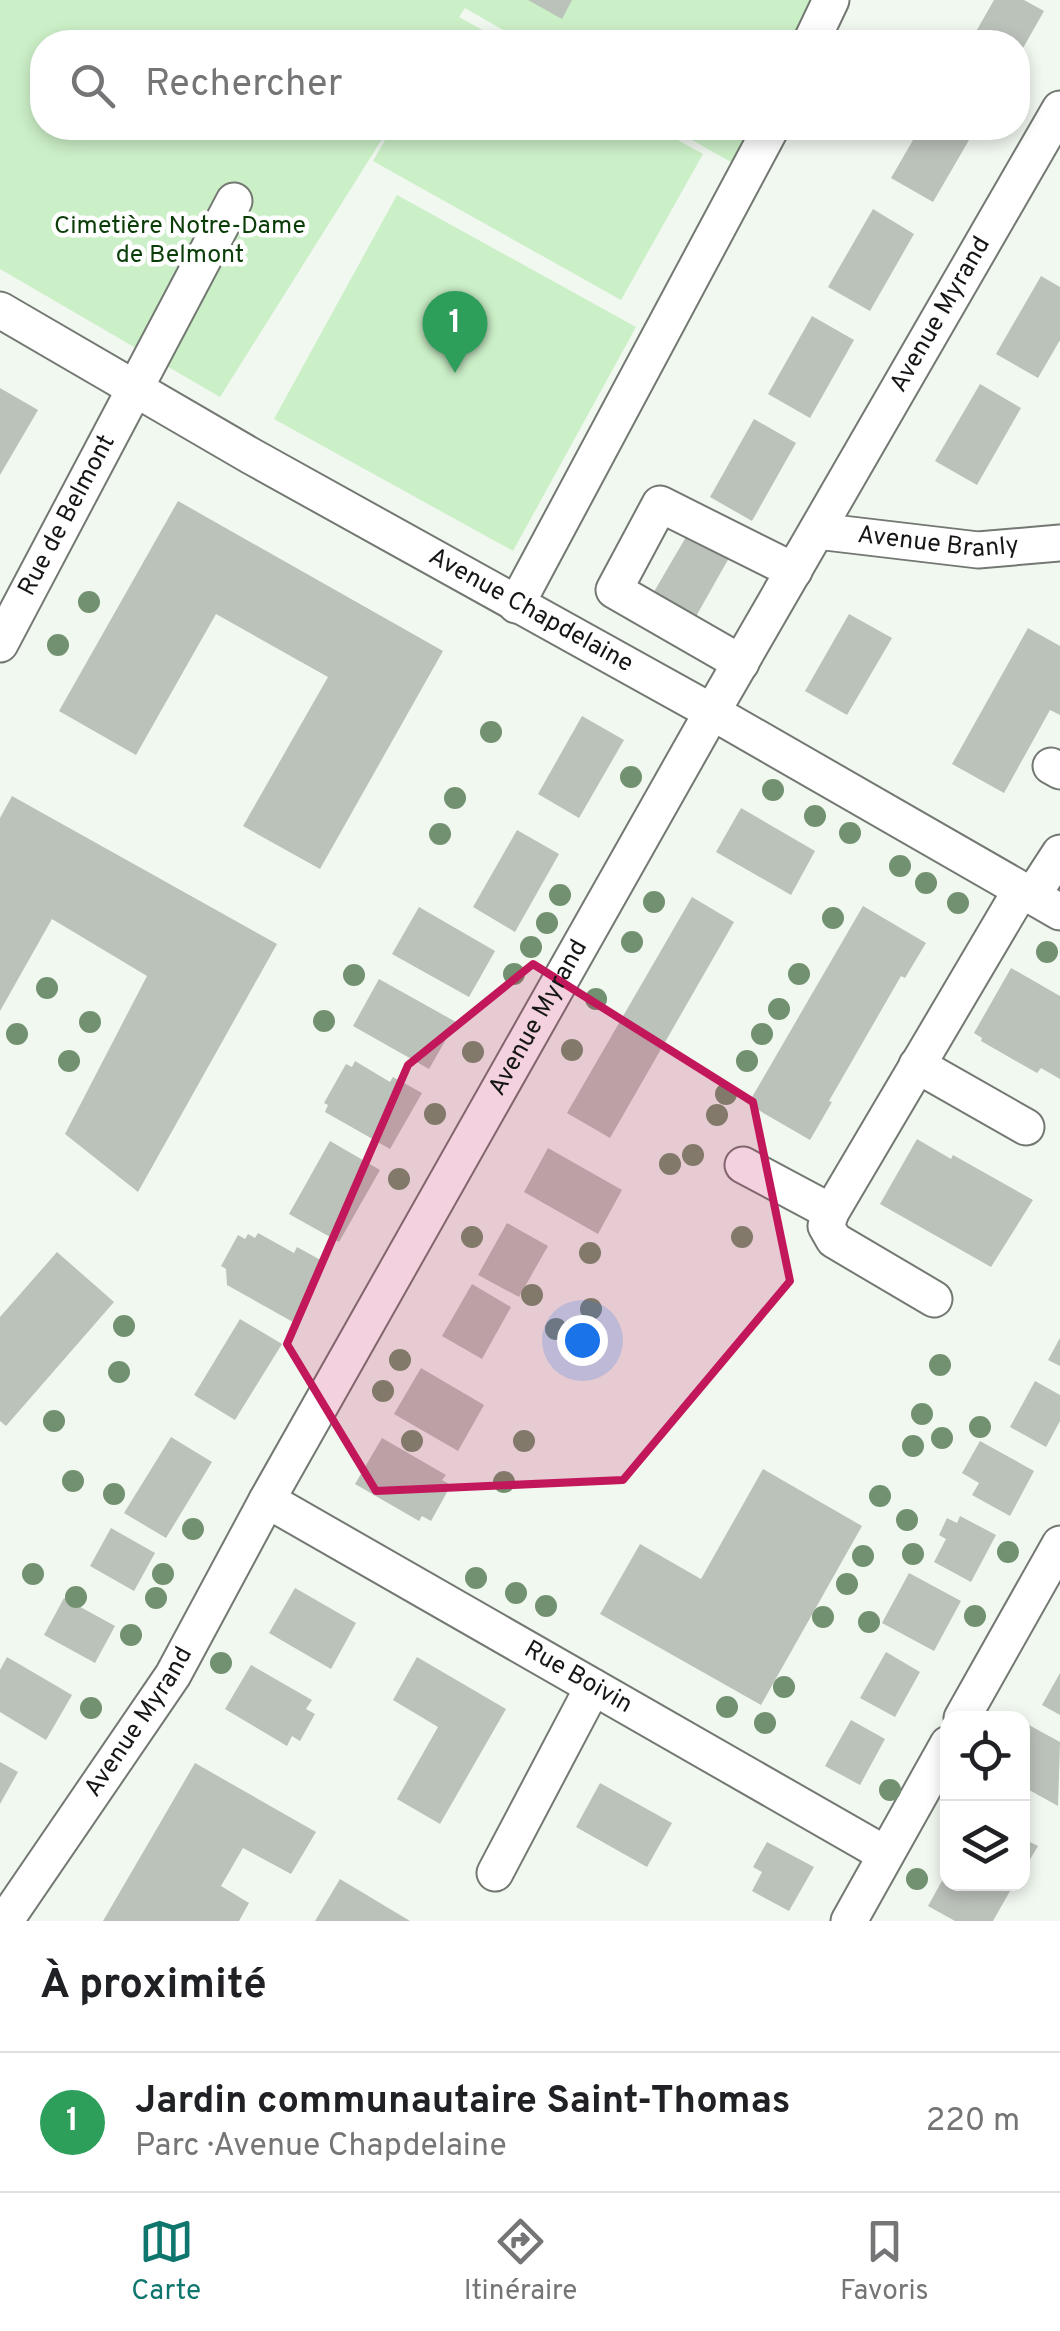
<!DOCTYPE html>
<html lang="fr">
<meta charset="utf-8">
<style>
:root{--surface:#fff;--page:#f6f6f6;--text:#202124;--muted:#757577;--line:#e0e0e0;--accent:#0f766e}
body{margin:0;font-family:Overpass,sans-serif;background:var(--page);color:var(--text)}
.controls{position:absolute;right:30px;bottom:30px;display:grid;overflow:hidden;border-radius:20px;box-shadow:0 5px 15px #0003}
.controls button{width:90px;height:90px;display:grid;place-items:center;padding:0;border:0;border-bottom:2px solid var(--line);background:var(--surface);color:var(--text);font:50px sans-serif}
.you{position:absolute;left:582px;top:1340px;width:35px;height:35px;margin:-25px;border:8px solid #fff;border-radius:50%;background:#1a73e8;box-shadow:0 0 0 15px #1a73e833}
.badge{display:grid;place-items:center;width:65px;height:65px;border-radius:50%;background:var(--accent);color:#fff;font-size:32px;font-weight:700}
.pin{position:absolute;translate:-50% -82px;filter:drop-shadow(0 2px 5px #0008)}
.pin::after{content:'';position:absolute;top:52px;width:35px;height:30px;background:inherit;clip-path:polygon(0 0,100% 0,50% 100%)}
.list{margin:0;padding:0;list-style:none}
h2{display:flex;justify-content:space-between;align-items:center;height:130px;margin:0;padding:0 40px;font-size:42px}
h2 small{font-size:32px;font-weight:400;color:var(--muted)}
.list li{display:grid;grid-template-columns:65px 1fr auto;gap:30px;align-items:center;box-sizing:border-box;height:140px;padding:0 40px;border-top:2px solid var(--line)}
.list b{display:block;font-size:38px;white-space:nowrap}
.list p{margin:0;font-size:32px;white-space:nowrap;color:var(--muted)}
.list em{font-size:32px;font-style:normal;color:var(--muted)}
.icon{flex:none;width:55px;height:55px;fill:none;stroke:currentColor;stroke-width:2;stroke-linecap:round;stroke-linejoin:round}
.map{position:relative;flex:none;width:1060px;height:1921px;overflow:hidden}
.search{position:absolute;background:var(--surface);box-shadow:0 5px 15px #0003;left:30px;right:30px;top:30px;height:110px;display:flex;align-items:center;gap:25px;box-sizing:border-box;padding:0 35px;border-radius:40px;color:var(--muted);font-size:38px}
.sheet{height:270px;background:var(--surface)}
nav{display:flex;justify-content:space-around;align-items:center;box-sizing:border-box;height:140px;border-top:2px solid var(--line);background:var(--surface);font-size:28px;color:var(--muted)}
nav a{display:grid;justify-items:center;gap:5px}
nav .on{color:var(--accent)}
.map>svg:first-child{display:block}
.green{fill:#cbefc7}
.building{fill:#bbc2ba}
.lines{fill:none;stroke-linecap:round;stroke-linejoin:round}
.minor-casing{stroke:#737972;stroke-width:39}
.minor{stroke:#fff;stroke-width:35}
.tree{fill:#729170}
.marked{fill:#c2185b;fill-opacity:0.2;stroke:#c2185b;stroke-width:8;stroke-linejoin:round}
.labels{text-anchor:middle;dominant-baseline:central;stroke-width:9;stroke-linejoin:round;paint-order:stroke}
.park-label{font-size:25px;fill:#0a3d07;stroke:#fff}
.street-label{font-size:25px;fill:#151715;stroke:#fff}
</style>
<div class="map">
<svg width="1060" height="1921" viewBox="0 0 1060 1921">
<rect width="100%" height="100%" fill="#f1f8f0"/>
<g class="green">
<polygon points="0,0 831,0 811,42 524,42 465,8 459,17 504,42 42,42 42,128 389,128 220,397 0,269"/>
<polygon points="392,128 656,128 703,154 621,300 373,161"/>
<polygon points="671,128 771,128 750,173"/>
<polygon points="397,195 636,327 513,551 274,419"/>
</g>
<g class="building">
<polygon points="528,0 572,0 562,19"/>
<polygon points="994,0 1024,0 1044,11 1018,57 1018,42 970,42"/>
<polygon points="920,128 976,128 933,202 891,178"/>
<polygon points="873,209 914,234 870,311 828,287"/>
<polygon points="1041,276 1060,287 1060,340 1038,378 996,354"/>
<polygon points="812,316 854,340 810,418 768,394"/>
<polygon points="980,384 1021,408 977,485 935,461"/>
<polygon points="0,388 38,410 0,475"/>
<polygon points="754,419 796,443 752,521 710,497"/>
<polygon points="178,501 443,651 320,869 243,826 328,677 216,614 136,755 59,711"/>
<polygon points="693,525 734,549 690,627 648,602"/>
<polygon points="849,614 892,638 847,715 805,691"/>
<polygon points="1028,628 1060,646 1060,715 1050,710 1004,793 952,764"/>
<polygon points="582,716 624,740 579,818 538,794"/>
<polygon points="12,796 277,944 138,1192 65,1134 147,976 52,919 0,1011 0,818"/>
<polygon points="741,808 815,851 791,895 716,852"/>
<polygon points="517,830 559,854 515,932 473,907"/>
<polygon points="692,897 734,922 610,1138 567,1113"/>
<polygon points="863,906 926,943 905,978 901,976 829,1101 832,1102 810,1140 748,1104"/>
<polygon points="419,907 495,951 469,997 392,954"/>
<polygon points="1011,968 1060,996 1060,1079 1041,1068 1037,1073 981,1041 982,1038 974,1033"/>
<polygon points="379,979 456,1022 429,1069 353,1026"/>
<polygon points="355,1061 390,1082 393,1077 422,1093 390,1149 325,1112 328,1105 324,1103 346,1064 352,1067"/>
<polygon points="917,1139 951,1159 953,1155 1033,1200 991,1267 880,1204"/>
<polygon points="330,1141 380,1170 339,1242 289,1214"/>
<polygon points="548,1148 622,1190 598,1234 524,1192"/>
<polygon points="507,1223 548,1246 519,1297 478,1275"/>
<polygon points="258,1233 294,1253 297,1247 326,1263 293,1322 227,1285 226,1269 221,1266 238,1235 245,1239 248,1234 255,1238"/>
<polygon points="57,1252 114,1302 6,1426 0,1421 0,1317"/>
<polygon points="472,1284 511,1307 482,1359 442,1336"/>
<polygon points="240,1319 282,1344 235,1420 194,1395"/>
<polygon points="1060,1338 1060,1366 1048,1360"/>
<polygon points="421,1368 484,1405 458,1451 394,1414"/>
<polygon points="1035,1381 1060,1395 1060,1421 1046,1447 1010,1427"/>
<polygon points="171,1437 212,1462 166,1538 124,1513"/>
<polygon points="382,1438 446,1475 442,1480 451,1485 431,1521 422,1516 419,1521 355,1484"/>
<polygon points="980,1441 1034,1471 1010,1516 972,1495 979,1483 962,1473"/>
<polygon points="763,1469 862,1526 761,1705 600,1614 640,1544 701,1579"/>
<polygon points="960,1516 996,1535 971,1582 934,1562 946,1539 939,1535 947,1518 957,1523"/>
<polygon points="111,1528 155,1553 134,1591 90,1566"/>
<polygon points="909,1573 961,1601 934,1651 882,1623"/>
<polygon points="295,1588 356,1623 331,1669 269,1633"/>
<polygon points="64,1598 115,1626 95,1663 44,1635"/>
<polygon points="886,1652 920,1672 895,1717 860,1698"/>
<polygon points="7,1657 72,1695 46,1740 0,1712 0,1670"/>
<polygon points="417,1657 506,1709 440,1824 397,1799 438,1727 393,1700"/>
<polygon points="251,1665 312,1700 306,1709 315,1714 300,1741 292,1736 287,1746 225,1709"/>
<polygon points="1060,1673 1060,1715 1042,1705"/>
<polygon points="851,1720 885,1739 860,1785 825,1766"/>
<polygon points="1027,1724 1060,1742 1058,1806 1022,1786 1022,1733"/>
<polygon points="0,1762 18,1772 0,1804"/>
<polygon points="195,1763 316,1832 291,1874 243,1848 221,1886 249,1903 239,1921 103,1921"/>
<polygon points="600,1783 672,1823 647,1867 576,1827"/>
<polygon points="1022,1838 1038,1846 1022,1873"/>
<polygon points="767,1842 814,1867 789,1911 752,1891 762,1872 753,1867"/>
<polygon points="948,1870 948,1884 997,1884 1010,1891 993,1921 955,1921 928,1906"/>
<polygon points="340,1879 410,1921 315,1921"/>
</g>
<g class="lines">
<defs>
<g id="minor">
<polyline points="811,42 831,0"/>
<path id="s1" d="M0,310L251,456L712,712L1060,912"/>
<path id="s2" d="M817,531L978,550L1060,543"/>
<polyline points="516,605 771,128"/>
<path id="s3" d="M0,644L234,201"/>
<polyline points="741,663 614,590 660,504 794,571"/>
<polyline points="1051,766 1060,771"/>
<polyline points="1032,896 1060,853"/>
<polyline points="917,1065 1026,1127"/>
<polyline points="743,1165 831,1212"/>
<polyline points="934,1299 834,1240 826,1226 831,1212 1021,890"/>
<path id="s4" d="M267,1500L885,1854"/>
<polyline points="962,1718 1060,1544"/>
<polyline points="495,1873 593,1687"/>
<path id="s5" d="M5,1921L173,1675L267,1500L712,712L1060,109"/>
<polyline points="849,1921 948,1744"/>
</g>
</defs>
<use href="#minor" class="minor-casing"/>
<use href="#minor" class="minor"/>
</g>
<g class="tree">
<circle cx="89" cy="602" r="11"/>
<circle cx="58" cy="645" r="11"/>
<circle cx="491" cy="732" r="11"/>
<circle cx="631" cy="777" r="11"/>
<circle cx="773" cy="790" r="11"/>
<circle cx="455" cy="798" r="11"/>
<circle cx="815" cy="816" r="11"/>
<circle cx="850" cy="833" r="11"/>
<circle cx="440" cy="834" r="11"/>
<circle cx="900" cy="866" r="11"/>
<circle cx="926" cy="883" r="11"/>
<circle cx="560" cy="895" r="11"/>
<circle cx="654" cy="902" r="11"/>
<circle cx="958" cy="903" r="11"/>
<circle cx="833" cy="918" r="11"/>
<circle cx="547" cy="923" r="11"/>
<circle cx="632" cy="942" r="11"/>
<circle cx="531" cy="947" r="11"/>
<circle cx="1047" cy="952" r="11"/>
<circle cx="514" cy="974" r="11"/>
<circle cx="799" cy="974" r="11"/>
<circle cx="354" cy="975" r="11"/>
<circle cx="47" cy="988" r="11"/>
<circle cx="596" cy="999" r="11"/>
<circle cx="779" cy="1009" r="11"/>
<circle cx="324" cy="1021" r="11"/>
<circle cx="90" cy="1022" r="11"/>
<circle cx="17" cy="1034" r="11"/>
<circle cx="762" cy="1034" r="11"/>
<circle cx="572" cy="1050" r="11"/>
<circle cx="473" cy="1052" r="11"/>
<circle cx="69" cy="1061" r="11"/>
<circle cx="747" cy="1061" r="11"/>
<circle cx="726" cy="1094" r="11"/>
<circle cx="435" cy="1114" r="11"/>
<circle cx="717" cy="1115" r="11"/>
<circle cx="693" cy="1155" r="11"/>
<circle cx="670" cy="1164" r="11"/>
<circle cx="399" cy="1179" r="11"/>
<circle cx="472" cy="1237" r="11"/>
<circle cx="742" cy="1237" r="11"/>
<circle cx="590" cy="1253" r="11"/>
<circle cx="532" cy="1295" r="11"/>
<circle cx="591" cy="1309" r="11"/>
<circle cx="124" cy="1326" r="11"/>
<circle cx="556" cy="1329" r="11"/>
<circle cx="400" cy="1360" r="11"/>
<circle cx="940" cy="1365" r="11"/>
<circle cx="119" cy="1372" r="11"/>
<circle cx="383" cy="1391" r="11"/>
<circle cx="922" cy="1414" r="11"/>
<circle cx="54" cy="1421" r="11"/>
<circle cx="980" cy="1427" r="11"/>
<circle cx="942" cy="1438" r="11"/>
<circle cx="412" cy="1441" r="11"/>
<circle cx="524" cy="1441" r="11"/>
<circle cx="913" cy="1446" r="11"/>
<circle cx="73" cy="1481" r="11"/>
<circle cx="504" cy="1482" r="11"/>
<circle cx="114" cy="1494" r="11"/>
<circle cx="880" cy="1496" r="11"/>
<circle cx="907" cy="1520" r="11"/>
<circle cx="193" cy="1529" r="11"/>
<circle cx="1008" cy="1552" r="11"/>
<circle cx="913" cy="1554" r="11"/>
<circle cx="863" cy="1556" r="11"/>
<circle cx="33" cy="1574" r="11"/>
<circle cx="163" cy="1574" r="11"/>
<circle cx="476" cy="1578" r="11"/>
<circle cx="847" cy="1584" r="11"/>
<circle cx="516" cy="1593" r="11"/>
<circle cx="76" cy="1597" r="11"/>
<circle cx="156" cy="1598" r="11"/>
<circle cx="546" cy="1606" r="11"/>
<circle cx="975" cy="1616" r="11"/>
<circle cx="823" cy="1617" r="11"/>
<circle cx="869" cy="1622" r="11"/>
<circle cx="131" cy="1635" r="11"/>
<circle cx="221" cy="1663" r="11"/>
<circle cx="784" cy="1687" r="11"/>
<circle cx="727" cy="1707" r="11"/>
<circle cx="91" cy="1708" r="11"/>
<circle cx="765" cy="1723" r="11"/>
<circle cx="890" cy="1790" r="11"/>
<circle cx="917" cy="1879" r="11"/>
</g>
<path class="marked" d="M533,964L753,1102L790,1281L623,1480L376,1491L287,1344L408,1065Z"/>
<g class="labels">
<g class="park-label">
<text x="180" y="227">Cimetière Notre-Dame<tspan x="180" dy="29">de Belmont</tspan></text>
</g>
<g class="street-label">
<text stroke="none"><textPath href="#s5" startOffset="1860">Avenue Myrand</textPath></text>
<text stroke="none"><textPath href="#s3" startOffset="145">Rue de Belmont</textPath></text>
<text stroke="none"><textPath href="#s2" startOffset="122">Avenue Branly</textPath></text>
<text stroke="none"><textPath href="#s1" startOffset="610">Avenue Chapdelaine</textPath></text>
<text stroke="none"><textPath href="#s5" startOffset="1050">Avenue Myrand</textPath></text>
<text stroke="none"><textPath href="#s4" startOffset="358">Rue Boivin</textPath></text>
<text stroke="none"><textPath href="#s5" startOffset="240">Avenue Myrand</textPath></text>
</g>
</g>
</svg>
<div class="controls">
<button><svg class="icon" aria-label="locate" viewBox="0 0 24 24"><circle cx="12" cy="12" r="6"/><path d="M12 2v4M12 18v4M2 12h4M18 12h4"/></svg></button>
<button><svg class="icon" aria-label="layers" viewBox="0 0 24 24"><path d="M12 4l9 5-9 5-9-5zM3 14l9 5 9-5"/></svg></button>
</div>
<div class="you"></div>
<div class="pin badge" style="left:455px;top:373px;background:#2e9e5b">1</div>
<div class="search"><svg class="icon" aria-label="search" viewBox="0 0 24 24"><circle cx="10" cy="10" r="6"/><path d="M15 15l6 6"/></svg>Rechercher</div>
</div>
<section class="sheet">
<h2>À proximité<small></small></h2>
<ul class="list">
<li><span class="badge" style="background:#2e9e5b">1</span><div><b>Jardin communautaire Saint-Thomas</b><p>Parc · Avenue Chapdelaine</p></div><em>220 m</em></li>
</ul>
</section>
<nav>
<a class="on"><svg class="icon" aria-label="map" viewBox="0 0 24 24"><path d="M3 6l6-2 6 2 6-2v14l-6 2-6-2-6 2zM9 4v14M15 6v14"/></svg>Carte</a>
<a><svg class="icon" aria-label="directions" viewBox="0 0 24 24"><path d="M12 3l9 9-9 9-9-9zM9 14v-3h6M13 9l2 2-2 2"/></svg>Itinéraire</a>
<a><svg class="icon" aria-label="saved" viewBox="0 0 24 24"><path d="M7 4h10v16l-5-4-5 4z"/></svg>Favoris</a>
</nav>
